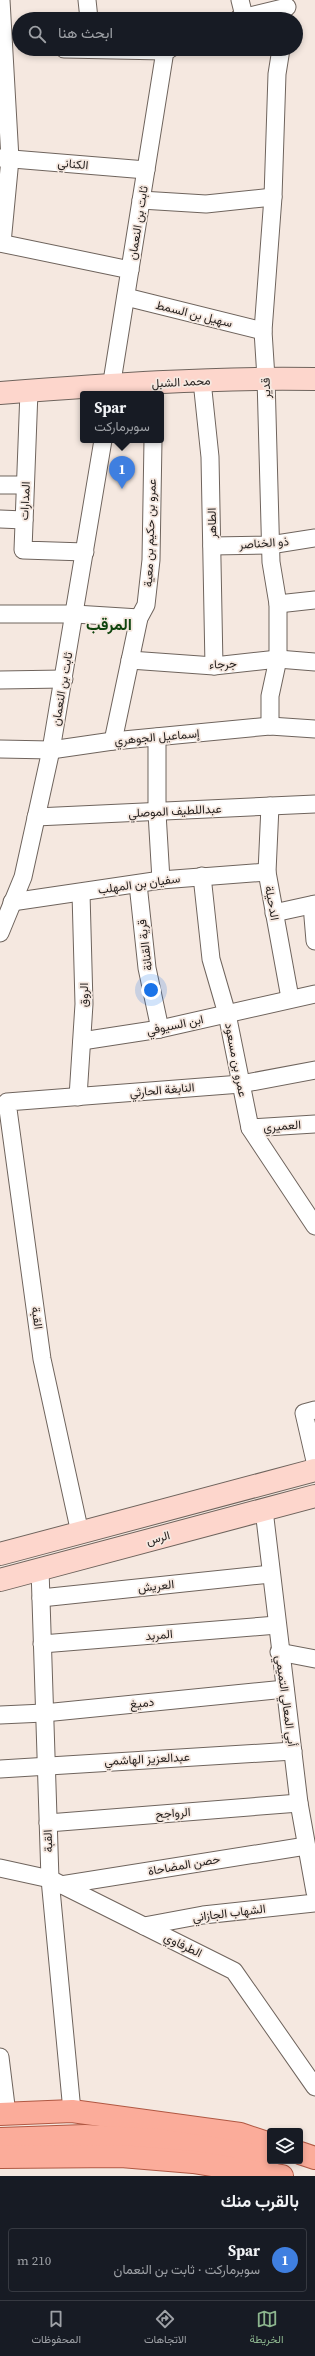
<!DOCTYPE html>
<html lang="ar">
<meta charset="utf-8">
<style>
:root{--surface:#171b24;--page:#242831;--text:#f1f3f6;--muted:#9ea1a6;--line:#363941;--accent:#8cb58e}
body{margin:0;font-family:"Source Serif 4",Vazirmatn,serif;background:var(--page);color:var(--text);direction:rtl}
.controls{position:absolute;right:12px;bottom:12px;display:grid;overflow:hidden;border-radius:4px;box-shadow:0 2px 6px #0003}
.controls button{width:36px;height:36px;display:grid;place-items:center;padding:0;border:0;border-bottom:1px solid var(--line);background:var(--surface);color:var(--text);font:20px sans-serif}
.you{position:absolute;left:151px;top:990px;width:14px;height:14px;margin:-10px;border:3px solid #fff;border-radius:50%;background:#1a73e8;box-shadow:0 0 0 6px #1a73e833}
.badge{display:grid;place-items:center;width:26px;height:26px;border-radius:50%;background:var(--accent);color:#fff;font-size:13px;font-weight:700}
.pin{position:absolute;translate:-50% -33px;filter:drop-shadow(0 1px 2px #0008)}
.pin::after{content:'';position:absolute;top:21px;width:14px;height:12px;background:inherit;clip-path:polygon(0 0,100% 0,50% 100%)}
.popup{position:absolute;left:80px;top:391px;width:84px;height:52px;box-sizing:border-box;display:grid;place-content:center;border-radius:4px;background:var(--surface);filter:drop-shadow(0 1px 3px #0005);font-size:13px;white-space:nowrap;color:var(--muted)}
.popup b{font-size:15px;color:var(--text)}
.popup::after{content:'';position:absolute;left:50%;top:100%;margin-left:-8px;border:8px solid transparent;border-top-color:var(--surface)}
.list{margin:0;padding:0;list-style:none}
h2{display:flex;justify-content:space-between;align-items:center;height:52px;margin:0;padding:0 16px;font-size:17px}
h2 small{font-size:13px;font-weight:400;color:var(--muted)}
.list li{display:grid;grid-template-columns:26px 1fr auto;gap:12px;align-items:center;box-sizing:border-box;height:64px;margin:0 8px 8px;padding:0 8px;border:1px solid var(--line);border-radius:4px}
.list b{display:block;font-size:15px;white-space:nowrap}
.list p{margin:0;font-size:13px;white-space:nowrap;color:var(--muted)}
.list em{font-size:13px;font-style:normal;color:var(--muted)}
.icon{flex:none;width:22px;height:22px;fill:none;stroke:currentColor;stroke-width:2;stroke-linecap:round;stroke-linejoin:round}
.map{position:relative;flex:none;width:315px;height:2176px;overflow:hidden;direction:ltr}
.search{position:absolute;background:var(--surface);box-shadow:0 2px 6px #0003;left:12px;right:12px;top:12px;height:44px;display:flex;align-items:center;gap:10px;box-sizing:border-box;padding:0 14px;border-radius:22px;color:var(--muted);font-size:15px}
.sheet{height:124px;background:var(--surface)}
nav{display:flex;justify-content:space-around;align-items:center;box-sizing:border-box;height:56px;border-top:1px solid var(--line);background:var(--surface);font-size:11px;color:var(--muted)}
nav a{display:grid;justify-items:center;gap:2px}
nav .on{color:var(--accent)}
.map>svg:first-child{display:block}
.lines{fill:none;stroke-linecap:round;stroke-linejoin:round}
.street-casing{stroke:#6f645d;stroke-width:19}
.secondary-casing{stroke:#6f645d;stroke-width:24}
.primary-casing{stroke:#b05843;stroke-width:24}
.street{stroke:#fff;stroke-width:17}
.secondary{stroke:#fdd6cc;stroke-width:22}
.primary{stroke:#fbac9a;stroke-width:22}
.labels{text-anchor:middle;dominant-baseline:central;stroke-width:3.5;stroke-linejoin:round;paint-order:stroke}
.street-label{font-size:12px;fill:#282321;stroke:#f5e8e0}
.district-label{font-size:16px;font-weight:bold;fill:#0f440e;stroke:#f5e8e0}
</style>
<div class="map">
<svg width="315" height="2176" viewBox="0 0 315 2176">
<rect width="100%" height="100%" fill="#f5e8e0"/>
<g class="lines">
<defs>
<g id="street">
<polyline points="1,0 10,159 2,243"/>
<polyline points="87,0 89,19"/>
<polyline points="240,0 244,16"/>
<polyline points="238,19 287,7"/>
<polyline points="64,49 165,51 170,49"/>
<polyline points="0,158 146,170"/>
<polyline points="141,200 206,204 273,197"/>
<polyline points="0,243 130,270"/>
<polyline points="126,297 263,331"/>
<polyline points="202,381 210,457 214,666"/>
<polyline points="29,391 23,550 85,552"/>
<polyline points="110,394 165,51"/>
<polyline points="0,485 25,485"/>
<polyline points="0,519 24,520"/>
<polyline points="212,546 270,545 315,538"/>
<polyline points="278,604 315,600"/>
<polyline points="0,614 75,614 139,618"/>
<polyline points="130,660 214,666 278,659 315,662"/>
<polyline points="0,680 64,679"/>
<polyline points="270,726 270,696 278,659 278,604 271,562 266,378 263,331 273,197 277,74 281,49"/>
<polyline points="157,737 157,813 161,880"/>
<polyline points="113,741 139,618 146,605 151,560 153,440"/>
<polyline points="0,749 51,750 113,741 270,726 315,729"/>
<polyline points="270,806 267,872 290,998"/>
<polyline points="36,817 315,804"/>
<polyline points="202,876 211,959 227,1014 250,1128 315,1226"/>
<polyline points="138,884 147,968 160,1029"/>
<polyline points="12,902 161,880 267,872"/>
<polyline points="312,905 315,941"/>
<polyline points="274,913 315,904"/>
<polyline points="0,933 23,877 51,750 103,440"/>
<polyline points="82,1041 160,1029 315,994"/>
<polyline points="78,1097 84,1004 81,893"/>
<polyline points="250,1128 315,1124"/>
<polyline points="315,1410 304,1413 315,1461"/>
<polyline points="264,1510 299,1803 315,1892"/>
<polyline points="80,1533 42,1359 7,1102 241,1084 315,1070"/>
<polyline points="40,1569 50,1879 72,2111"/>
<polyline points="41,1598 271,1574"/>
<polyline points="42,1644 277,1625"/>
<polyline points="279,1652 315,1659"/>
<polyline points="0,1715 44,1713 285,1689"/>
<polyline points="0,1769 293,1751"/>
<polyline points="48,1823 299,1803"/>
<polyline points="0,1868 50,1879 234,1971 315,2087"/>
<polyline points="61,1885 306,1846"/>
<polyline points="144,1926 203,1915 315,1903"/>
<polyline points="0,2057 7,2114"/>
</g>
<g id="secondary">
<path d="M0,393C105,385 210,377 315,379"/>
<polyline points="0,1554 315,1470"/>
<polyline points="0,1580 315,1496"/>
</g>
<g id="primary">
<polyline points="0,2114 72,2111 240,2134 270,2144"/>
<polyline points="0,2139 85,2136 158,2140 270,2157"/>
<polyline points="300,2153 315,2158"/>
<polyline points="0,2157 121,2156 193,2162 282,2176"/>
</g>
</defs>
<use href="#street" class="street-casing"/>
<use href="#secondary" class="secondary-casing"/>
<use href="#primary" class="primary-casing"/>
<use href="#street" class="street"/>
<use href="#secondary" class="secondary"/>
<use href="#primary" class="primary"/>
</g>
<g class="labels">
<g class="street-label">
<text transform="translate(73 164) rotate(5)">الكناني</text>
<text transform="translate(138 223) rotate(-81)">ثابت بن النعمان</text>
<text transform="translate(194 314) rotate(14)">سهيل بن السمط</text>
<text transform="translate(181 382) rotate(-3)">محمد الشبل</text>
<text transform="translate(266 388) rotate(-92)">قدير</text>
<text transform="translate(25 501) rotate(-87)">المدارات</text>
<text transform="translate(212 523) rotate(-91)">الطاهر</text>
<text transform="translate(150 533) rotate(-88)">عمرو بن حكيم بن معية</text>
<text transform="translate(264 543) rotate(-4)">ذو الخناصر</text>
<text transform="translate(223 664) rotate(-3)">جرجاء</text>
<text transform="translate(62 689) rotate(-80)">ثابت بن النعمان</text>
<text transform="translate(157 737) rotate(-5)">إسماعيل الجوهري</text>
<text transform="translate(175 811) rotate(-3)">عبداللطيف الموصلي</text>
<text transform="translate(139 884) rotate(-8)">سفيان بن المهلب</text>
<text transform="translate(272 903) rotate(80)">الدحيلة</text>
<text transform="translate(145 945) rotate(-97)">قرية القنانة</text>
<text transform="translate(84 995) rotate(-90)">الروق</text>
<text transform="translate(175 1025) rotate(-12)">ابن السيوفي</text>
<text transform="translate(236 1060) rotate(79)">عمرو بن مسعود</text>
<text transform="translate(162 1090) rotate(-5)">النابغة الحارثي</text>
<text transform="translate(282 1126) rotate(-4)">العميري</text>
<text transform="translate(37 1318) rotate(82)">القبة</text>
<text transform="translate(158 1538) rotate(-15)">الرس</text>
<text transform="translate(156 1586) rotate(-6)">العريش</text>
<text transform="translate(159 1635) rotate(-5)">المربد</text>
<text transform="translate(286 1701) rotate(82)">أبي المعالي التميمي</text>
<text transform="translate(142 1703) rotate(-6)">دميغ</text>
<text transform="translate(147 1759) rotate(-3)">عبدالعزيز الهاشمي</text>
<text transform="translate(173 1813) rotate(-4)">الرواجح</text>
<text transform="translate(48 1841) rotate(-92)">القبة</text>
<text transform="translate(184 1865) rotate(-10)">حصن المضاحاة</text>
<text transform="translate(229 1913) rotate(-7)">الشهاب الجازاني</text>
<text transform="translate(183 1945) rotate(26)">الطرفاوي</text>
</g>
<g class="district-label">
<text x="109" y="624">المرقب</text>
</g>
</g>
</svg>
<div class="controls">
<button><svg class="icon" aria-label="layers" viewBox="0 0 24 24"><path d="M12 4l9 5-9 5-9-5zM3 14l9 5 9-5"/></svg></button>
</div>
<div class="you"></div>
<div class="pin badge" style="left:122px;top:489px;background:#3f7fe0">1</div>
<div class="popup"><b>Spar</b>سوبرماركت</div>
<div class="search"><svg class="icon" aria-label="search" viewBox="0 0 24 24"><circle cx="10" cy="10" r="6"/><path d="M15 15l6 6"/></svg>ابحث هنا</div>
</div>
<section class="sheet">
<h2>بالقرب منك<small></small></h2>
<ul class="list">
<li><span class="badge" style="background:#3f7fe0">1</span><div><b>Spar</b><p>سوبرماركت · ثابت بن النعمان</p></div><em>210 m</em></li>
</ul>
</section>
<nav>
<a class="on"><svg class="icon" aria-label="map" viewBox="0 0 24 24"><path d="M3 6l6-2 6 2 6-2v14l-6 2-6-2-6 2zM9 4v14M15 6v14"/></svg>الخريطة</a>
<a><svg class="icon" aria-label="directions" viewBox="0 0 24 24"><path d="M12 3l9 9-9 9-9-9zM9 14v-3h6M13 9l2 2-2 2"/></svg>الاتجاهات</a>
<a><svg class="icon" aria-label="saved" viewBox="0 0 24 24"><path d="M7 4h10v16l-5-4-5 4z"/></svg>المحفوظات</a>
</nav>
